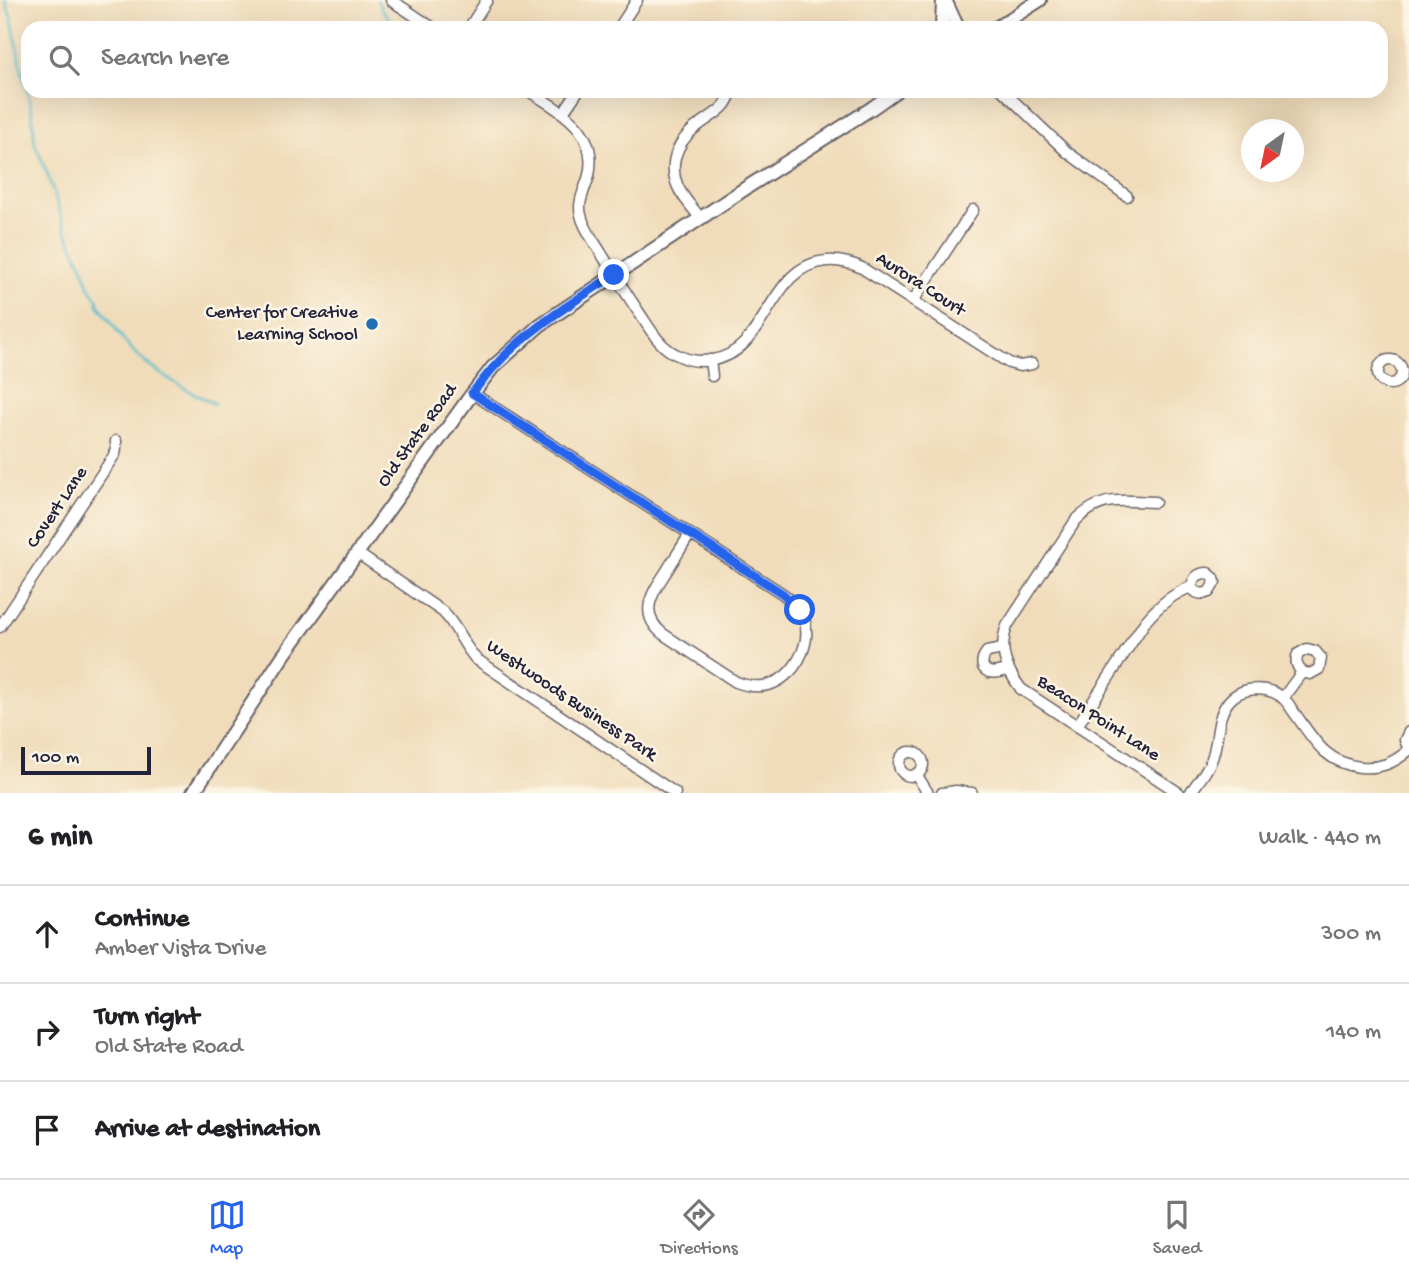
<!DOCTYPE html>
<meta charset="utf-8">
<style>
:root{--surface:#fff;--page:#f6f6f6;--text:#202124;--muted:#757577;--line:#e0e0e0;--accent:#2563eb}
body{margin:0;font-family:"Gochi Hand",sans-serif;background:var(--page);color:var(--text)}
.compass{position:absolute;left:1241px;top:119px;width:63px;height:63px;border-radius:50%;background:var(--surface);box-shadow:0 7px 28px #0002;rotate:213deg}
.scale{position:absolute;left:21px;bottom:18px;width:130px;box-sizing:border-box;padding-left:7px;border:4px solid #22223b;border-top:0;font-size:19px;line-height:24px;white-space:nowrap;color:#22223b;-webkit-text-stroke:5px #fcf5e5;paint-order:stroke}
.stop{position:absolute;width:21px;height:21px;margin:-16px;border:5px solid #2563eb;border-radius:50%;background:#fff}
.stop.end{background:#2563eb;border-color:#fff;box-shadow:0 2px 7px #0008}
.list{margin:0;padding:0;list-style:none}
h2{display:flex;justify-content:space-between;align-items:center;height:91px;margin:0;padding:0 28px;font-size:30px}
h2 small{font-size:23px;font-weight:400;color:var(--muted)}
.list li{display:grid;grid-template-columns:46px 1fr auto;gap:21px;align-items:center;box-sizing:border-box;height:98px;padding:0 28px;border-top:2px solid var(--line)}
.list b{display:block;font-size:26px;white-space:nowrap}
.list p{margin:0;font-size:23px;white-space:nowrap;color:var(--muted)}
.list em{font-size:23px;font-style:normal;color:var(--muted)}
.icon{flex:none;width:38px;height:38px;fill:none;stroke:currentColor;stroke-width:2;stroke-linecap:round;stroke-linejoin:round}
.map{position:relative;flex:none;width:1409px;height:793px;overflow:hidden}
.search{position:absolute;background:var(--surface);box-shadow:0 7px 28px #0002;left:21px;right:21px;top:21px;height:77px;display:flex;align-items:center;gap:18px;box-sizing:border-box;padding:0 24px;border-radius:21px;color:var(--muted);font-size:26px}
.sheet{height:385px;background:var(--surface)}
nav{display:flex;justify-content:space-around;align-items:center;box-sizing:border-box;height:98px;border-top:2px solid var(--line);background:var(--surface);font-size:19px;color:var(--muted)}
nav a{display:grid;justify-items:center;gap:4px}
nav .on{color:var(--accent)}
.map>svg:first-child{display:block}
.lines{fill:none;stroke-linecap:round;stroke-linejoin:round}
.stream{stroke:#51bccd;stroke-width:2.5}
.minor-casing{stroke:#6a6367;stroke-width:13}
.tertiary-casing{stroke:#6a6367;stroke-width:16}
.minor{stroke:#fff;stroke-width:10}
.tertiary{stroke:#fff;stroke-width:12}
.route{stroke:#2563eb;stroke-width:9}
.poi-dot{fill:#1f6fb2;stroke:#fcf5e5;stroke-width:2.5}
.labels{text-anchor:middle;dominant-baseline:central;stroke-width:5;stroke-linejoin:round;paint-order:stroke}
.street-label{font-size:19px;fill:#22223b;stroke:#fcf5e5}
.poi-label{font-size:19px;fill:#22223b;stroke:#fcf5e5;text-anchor:end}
</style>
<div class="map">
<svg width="1409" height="793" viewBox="0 0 1409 793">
<rect width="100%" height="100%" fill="#fcf5e5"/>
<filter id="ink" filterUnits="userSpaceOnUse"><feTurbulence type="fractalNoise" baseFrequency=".0143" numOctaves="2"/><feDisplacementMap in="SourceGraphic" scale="14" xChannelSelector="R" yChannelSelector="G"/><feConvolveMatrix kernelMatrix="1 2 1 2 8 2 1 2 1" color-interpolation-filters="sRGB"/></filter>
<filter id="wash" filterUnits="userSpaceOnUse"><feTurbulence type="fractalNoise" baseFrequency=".00686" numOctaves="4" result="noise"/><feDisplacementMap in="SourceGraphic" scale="28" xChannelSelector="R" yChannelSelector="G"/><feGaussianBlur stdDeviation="1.57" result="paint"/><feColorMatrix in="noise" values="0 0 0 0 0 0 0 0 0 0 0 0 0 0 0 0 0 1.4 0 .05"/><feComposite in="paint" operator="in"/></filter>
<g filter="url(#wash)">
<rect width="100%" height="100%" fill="#f0dcba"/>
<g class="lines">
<g class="stream">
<path d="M5,0L12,19L22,73L27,88L32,113L35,144L49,178L65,229L82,265L89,286L98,300V305C110,317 117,333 128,345C147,369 188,391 215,404"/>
<polyline points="377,0 381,8 392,23 394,28"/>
<polyline points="418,91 419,93"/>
</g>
</g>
</g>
<g filter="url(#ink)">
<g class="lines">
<defs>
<g id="minor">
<polyline points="391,0 433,28"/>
<polyline points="469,28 487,0"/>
<polyline points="619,28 637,0"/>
<path d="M529,91C560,111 599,130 589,175C586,188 577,201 581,215C584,229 594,241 601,253C613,272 625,292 638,311C645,321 651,332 659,341C665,348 672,353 680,356C690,361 701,362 712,360C769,352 767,265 827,261C840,260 851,263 862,268L1009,363L1020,366L1032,364"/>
<polyline points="1003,91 1067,152 1127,196"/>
<polyline points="563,113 578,91"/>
<path d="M700,218C693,208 683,198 678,187C666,160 681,136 703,122C716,113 728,107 731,91"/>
<polyline points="913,301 973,210"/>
<polyline points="710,360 712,376"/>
<circle cx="1390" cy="372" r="12"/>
<path d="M472,393L783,594C792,601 800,608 804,619C813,644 794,678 768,685C757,688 747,686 736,682L663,634C638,614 652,593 666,572C674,559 682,547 690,534"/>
<path d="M1155,502C1120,501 1103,495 1076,520L1007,626C998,650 1006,669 1021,689L1179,793"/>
<path d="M357,553L443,612C457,626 463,645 476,659L675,793"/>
<polyline points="0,627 115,454 116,449 116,441"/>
<path d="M1003,649L987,652C982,658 979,668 989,672C995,674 1002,671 1008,670"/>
<path d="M1283,698L1302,672L1310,674L1319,669L1321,658L1315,651L1307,649L1298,654C1295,661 1296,666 1302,672"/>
<path d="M1077,726L1145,622C1158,606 1172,594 1191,587C1196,594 1202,595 1209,592L1215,582L1214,578L1208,573C1197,573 1194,578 1191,587"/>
<polyline points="1409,732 1405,740 1409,750"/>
<circle cx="911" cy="764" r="12"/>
<polyline points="916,774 928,793"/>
<polyline points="942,793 956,791 972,793"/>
<path d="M1190,793C1197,783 1206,773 1211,761C1220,741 1214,713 1233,697C1246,686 1270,687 1283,698C1288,702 1292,710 1296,715C1314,740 1326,763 1360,767C1380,769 1394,763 1409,750"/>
</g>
<g id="tertiary">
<polyline points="945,0 958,28"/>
<polyline points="942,28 943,0"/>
<polyline points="996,28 1040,0"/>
<polyline points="193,793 281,659 469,398 493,367 540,325 746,188 872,108 896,91"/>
</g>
</defs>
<use href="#minor" class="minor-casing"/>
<use href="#tertiary" class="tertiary-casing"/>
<use href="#minor" class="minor"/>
<use href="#tertiary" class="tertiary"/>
</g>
</g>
<g class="lines" filter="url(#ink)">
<path class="route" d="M614,275C572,303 527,330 493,368C486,376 479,385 472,393L783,594L800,610"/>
</g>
<circle class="poi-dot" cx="372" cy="324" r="7"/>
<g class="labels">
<g class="street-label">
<text transform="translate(920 285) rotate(33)">Aurora Court</text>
<text transform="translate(418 436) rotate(-54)">Old State Road</text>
<text transform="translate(58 508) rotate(-56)">Covert Lane</text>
<text transform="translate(571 701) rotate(34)">Westwoods Business Park</text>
<text transform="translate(1098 719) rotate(33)">Beacon Point Lane</text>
</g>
<g class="poi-label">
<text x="358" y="313">Center for Creative<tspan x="358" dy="22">Learning School</tspan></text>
</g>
</g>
</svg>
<svg class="compass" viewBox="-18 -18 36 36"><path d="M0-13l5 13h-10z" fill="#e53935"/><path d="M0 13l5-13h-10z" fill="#757577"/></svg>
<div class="scale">100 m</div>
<div class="stop" style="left:800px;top:610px"></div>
<div class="stop end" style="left:614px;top:275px"></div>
<div class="search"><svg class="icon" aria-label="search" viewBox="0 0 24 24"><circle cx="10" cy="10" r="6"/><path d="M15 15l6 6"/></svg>Search here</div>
</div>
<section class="sheet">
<h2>6 min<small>Walk · 440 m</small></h2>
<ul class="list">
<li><svg class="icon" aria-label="ahead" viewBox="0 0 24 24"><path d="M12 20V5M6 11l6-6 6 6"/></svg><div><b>Continue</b><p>Amber Vista Drive</p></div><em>300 m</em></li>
<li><svg class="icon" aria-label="right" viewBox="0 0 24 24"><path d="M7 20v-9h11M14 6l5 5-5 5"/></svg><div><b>Turn right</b><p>Old State Road</p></div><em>140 m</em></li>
<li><svg class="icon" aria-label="arrive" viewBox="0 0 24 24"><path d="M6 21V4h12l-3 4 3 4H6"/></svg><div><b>Arrive at destination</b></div></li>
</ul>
</section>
<nav>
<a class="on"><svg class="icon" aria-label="map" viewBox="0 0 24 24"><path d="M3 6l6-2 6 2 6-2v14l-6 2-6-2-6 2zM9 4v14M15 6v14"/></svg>Map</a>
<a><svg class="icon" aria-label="directions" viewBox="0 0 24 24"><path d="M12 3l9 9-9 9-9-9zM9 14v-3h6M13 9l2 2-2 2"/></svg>Directions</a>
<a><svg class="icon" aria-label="saved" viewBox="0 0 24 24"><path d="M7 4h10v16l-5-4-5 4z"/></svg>Saved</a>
</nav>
